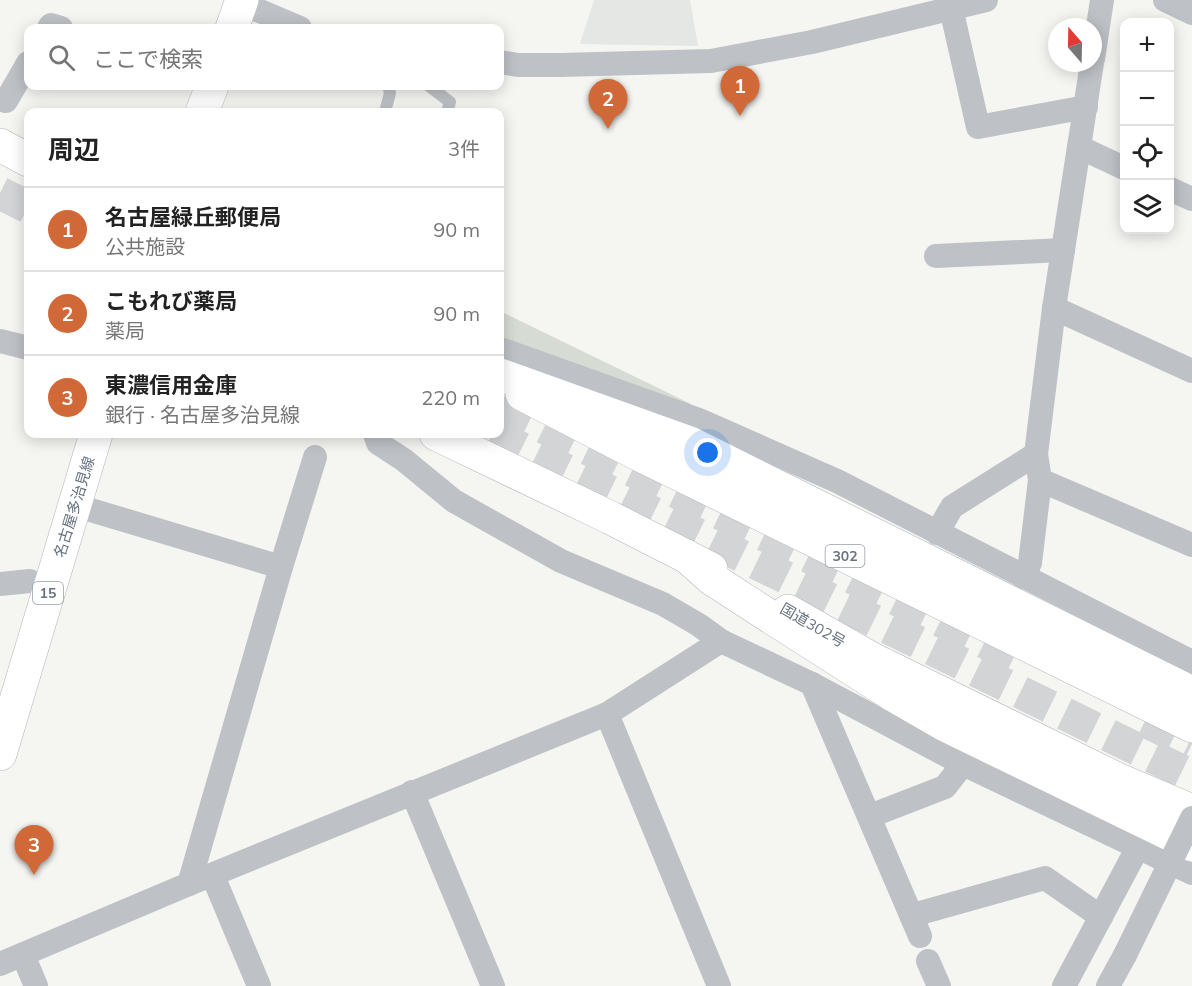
<!DOCTYPE html>
<html lang="ja">
<meta charset="utf-8">
<style>
:root{--surface:#fff;--page:#f2f2f2;--text:#222;--muted:#767676;--line:#e0e0e0;--accent:#d06837}
body{margin:0;font-family:Mulish,"Noto Sans JP",sans-serif;background:var(--page);color:var(--text)}
.controls{position:absolute;right:18px;top:18px;display:grid;overflow:hidden;border-radius:12px;box-shadow:0 3px 15px #0003}
.controls button{width:54px;height:54px;display:grid;place-items:center;padding:0;border:0;border-bottom:2px solid var(--line);background:var(--surface);color:var(--text);font:30px sans-serif}
.compass{position:absolute;left:1048px;top:18px;width:54px;height:54px;border-radius:50%;background:var(--surface);box-shadow:0 3px 15px #0003;rotate:340deg}
.you{position:absolute;left:708px;top:453px;width:21px;height:21px;margin:-15px;border:4px solid #fff;border-radius:50%;background:#1a73e8;box-shadow:0 0 0 9px #1a73e833}
.badge{display:grid;place-items:center;width:39px;height:39px;border-radius:50%;background:var(--accent);color:#fff;font-size:20px;font-weight:700}
.pin{position:absolute;translate:-50% -50px;filter:drop-shadow(0 2px 3px #0008)}
.pin::after{content:'';position:absolute;top:32px;width:21px;height:18px;background:inherit;clip-path:polygon(0 0,100% 0,50% 100%)}
.list{margin:0;padding:0;list-style:none}
h2{display:flex;justify-content:space-between;align-items:center;height:78px;margin:0;padding:0 24px;font-size:26px}
h2 small{font-size:20px;font-weight:400;color:var(--muted)}
.list li{display:grid;grid-template-columns:39px 1fr auto;gap:18px;align-items:center;box-sizing:border-box;height:84px;padding:0 24px;border-top:2px solid var(--line)}
.list b{display:block;font-size:22px;white-space:nowrap}
.list p{margin:0;font-size:20px;white-space:nowrap;color:var(--muted)}
.list em{font-size:20px;font-style:normal;color:var(--muted)}
.icon{flex:none;width:33px;height:33px;fill:none;stroke:currentColor;stroke-width:2;stroke-linecap:round;stroke-linejoin:round}
.map{position:relative;flex:none;width:1192px;height:986px;overflow:hidden}
.search{position:absolute;background:var(--surface);box-shadow:0 3px 15px #0003;left:24px;top:24px;width:480px;height:66px;display:flex;align-items:center;gap:15px;box-sizing:border-box;padding:0 21px;border-radius:12px;color:var(--muted);font-size:22px}
.panel{position:absolute;background:var(--surface);box-shadow:0 3px 15px #0003;left:24px;top:108px;width:480px;height:330px;border-radius:12px}
.map>svg:first-child{display:block}
.built{fill:#e5e7e5}
.green{fill:#d6dbd3}
.lines{fill:none;stroke-linecap:round;stroke-linejoin:round}
.motorway-tunnel{stroke:#d2d4d6;stroke-width:33;stroke-dasharray:33 16;stroke-linecap:butt}
.primary-casing{stroke:#b2b5b9;stroke-width:34}
.trunk-casing{stroke:#b3b6b9;stroke-width:34}
.motorway-casing{stroke:#b3b6b9;stroke-width:34}
.service{stroke:#bec1c5;stroke-width:12}
.minor{stroke:#bec1c5;stroke-width:24}
.primary{stroke:#fff;stroke-width:33}
.trunk{stroke:#fff;stroke-width:33}
.motorway{stroke:#fff;stroke-width:33}
.minor-bridge{stroke:#bec1c5;stroke-width:24}
.labels{text-anchor:middle;dominant-baseline:central;stroke-width:6;stroke-linejoin:round;paint-order:stroke}
.shield{fill:#fff;stroke:#959da6;stroke-width:1.5}
.shield-label{font-size:14px;font-weight:bold;fill:#677380}
.street-label{font-size:15px;fill:#677380;stroke:#fff}
</style>
<div class="map">
<svg width="1192" height="986" viewBox="0 0 1192 986">
<rect width="100%" height="100%" fill="#f5f5f2"/>
<polygon class="built" points="594,0 690,0 698,46 580,44"/>
<polygon class="green" points="500,311 691,404 691,409 500,340"/>
<g class="lines">
<g class="motorway-tunnel">
<polyline points="0,193 28,207"/>
<polyline points="500,406 1021,660"/>
<polyline points="492,434 1192,776"/>
<polyline points="1145,721 1192,744"/>
</g>
<defs>
<g id="primary">
<polyline points="232,28 242,0"/>
<polyline points="202,112 212,86"/>
<polyline points="0,754 96,434"/>
</g>
<g id="trunk">
<polyline points="0,145 28,160"/>
<polyline points="522,394 634,452 1192,726"/>
<polyline points="436,434 611,518 711,569"/>
<polyline points="788,611 874,660 1119,780 1192,811"/>
</g>
<g id="motorway">
<polyline points="500,375 690,443 1192,693"/>
<polyline points="686,556 712,579 766,614 893,695 945,725 1192,845"/>
</g>
</defs>
<use href="#primary" class="primary-casing"/>
<use href="#trunk" class="trunk-casing"/>
<use href="#motorway" class="motorway-casing"/>
<g class="service">
<polyline points="429,86 450,102 447,112"/>
<polyline points="385,112 390,93 388,86"/>
</g>
<g class="minor">
<polyline points="1165,0 1192,13"/>
<polyline points="241,3 300,28"/>
<polyline points="951,8 978,127 1086,107"/>
<polyline points="49,28 51,25 61,28"/>
<polyline points="1093,59 1102,0"/>
<polyline points="500,62 518,65 560,65 711,61 812,42 986,0"/>
<polyline points="0,99 6,101 28,63"/>
<polyline points="1079,147 1124,168"/>
<polyline points="1170,189 1192,199"/>
<polyline points="936,256 1063,250"/>
<polyline points="1054,308 1192,371"/>
<polyline points="0,341 28,348"/>
<polyline points="500,349 699,420 837,481 1192,662"/>
<polyline points="375,434 378,443 404,460 454,501 561,561 663,604 699,625 721,641 812,684 963,764 1192,873"/>
<polyline points="1040,480 1192,545"/>
<polyline points="74,505 281,567 189,884"/>
<polyline points="937,533 952,507 1036,454"/>
<polyline points="281,567 315,457"/>
<polyline points="1023,577 1030,563 1040,480 1036,454 1054,308 1092,63"/>
<polyline points="0,584 30,581"/>
<polyline points="812,684 920,936"/>
<polyline points="607,714 719,986"/>
<polyline points="412,792 493,986"/>
<polyline points="870,816 945,787 963,764"/>
<polyline points="213,876 259,986"/>
<polyline points="913,915 1045,878 1101,917"/>
<polyline points="23,955 36,986"/>
<polyline points="928,961 939,986"/>
<polyline points="0,964 189,884 607,714 721,641"/>
<polyline points="1064,986 1138,847"/>
<polyline points="1108,986 1125,955"/>
</g>
<use href="#primary" class="primary"/>
<use href="#trunk" class="trunk"/>
<use href="#motorway" class="motorway"/>
<polyline class="minor-bridge" points="1125,955 1192,818"/>
</g>
<g class="labels">
<g class="shield">
<rect x="825.5" y="545" width="39" height="22" rx="4.5"/>
<rect x="33" y="582" width="30" height="22" rx="4.5"/>
</g>
<g class="shield-label">
<text x="845" y="556">302</text>
<text x="48" y="593">15</text>
</g>
<g class="street-label">
<text transform="translate(74 507) rotate(-73)">名古屋多治見線</text>
<text transform="translate(813 625) rotate(30)">国道302号</text>
</g>
</g>
</svg>
<div class="controls">
<button>+</button>
<button>−</button>
<button><svg class="icon" aria-label="locate" viewBox="0 0 24 24"><circle cx="12" cy="12" r="6"/><path d="M12 2v4M12 18v4M2 12h4M18 12h4"/></svg></button>
<button><svg class="icon" aria-label="layers" viewBox="0 0 24 24"><path d="M12 4l9 5-9 5-9-5zM3 14l9 5 9-5"/></svg></button>
</div>
<svg class="compass" viewBox="-18 -18 36 36"><path d="M0-13l5 13h-10z" fill="#e53935"/><path d="M0 13l5-13h-10z" fill="#767676"/></svg>
<div class="you"></div>
<div class="pin badge" style="left:740px;top:116px">1</div>
<div class="pin badge" style="left:608px;top:129px">2</div>
<div class="pin badge" style="left:34px;top:875px">3</div>
<div class="search"><svg class="icon" aria-label="search" viewBox="0 0 24 24"><circle cx="10" cy="10" r="6"/><path d="M15 15l6 6"/></svg>ここで検索</div>
<section class="panel">
<h2>周辺<small>3件</small></h2>
<ul class="list">
<li><span class="badge">1</span><div><b>名古屋緑丘郵便局</b><p>公共施設</p></div><em>90 m</em></li>
<li><span class="badge">2</span><div><b>こもれび薬局</b><p>薬局</p></div><em>90 m</em></li>
<li><span class="badge">3</span><div><b>東濃信用金庫</b><p>銀行 · 名古屋多治見線</p></div><em>220 m</em></li>
</ul>
</section>
</div>
